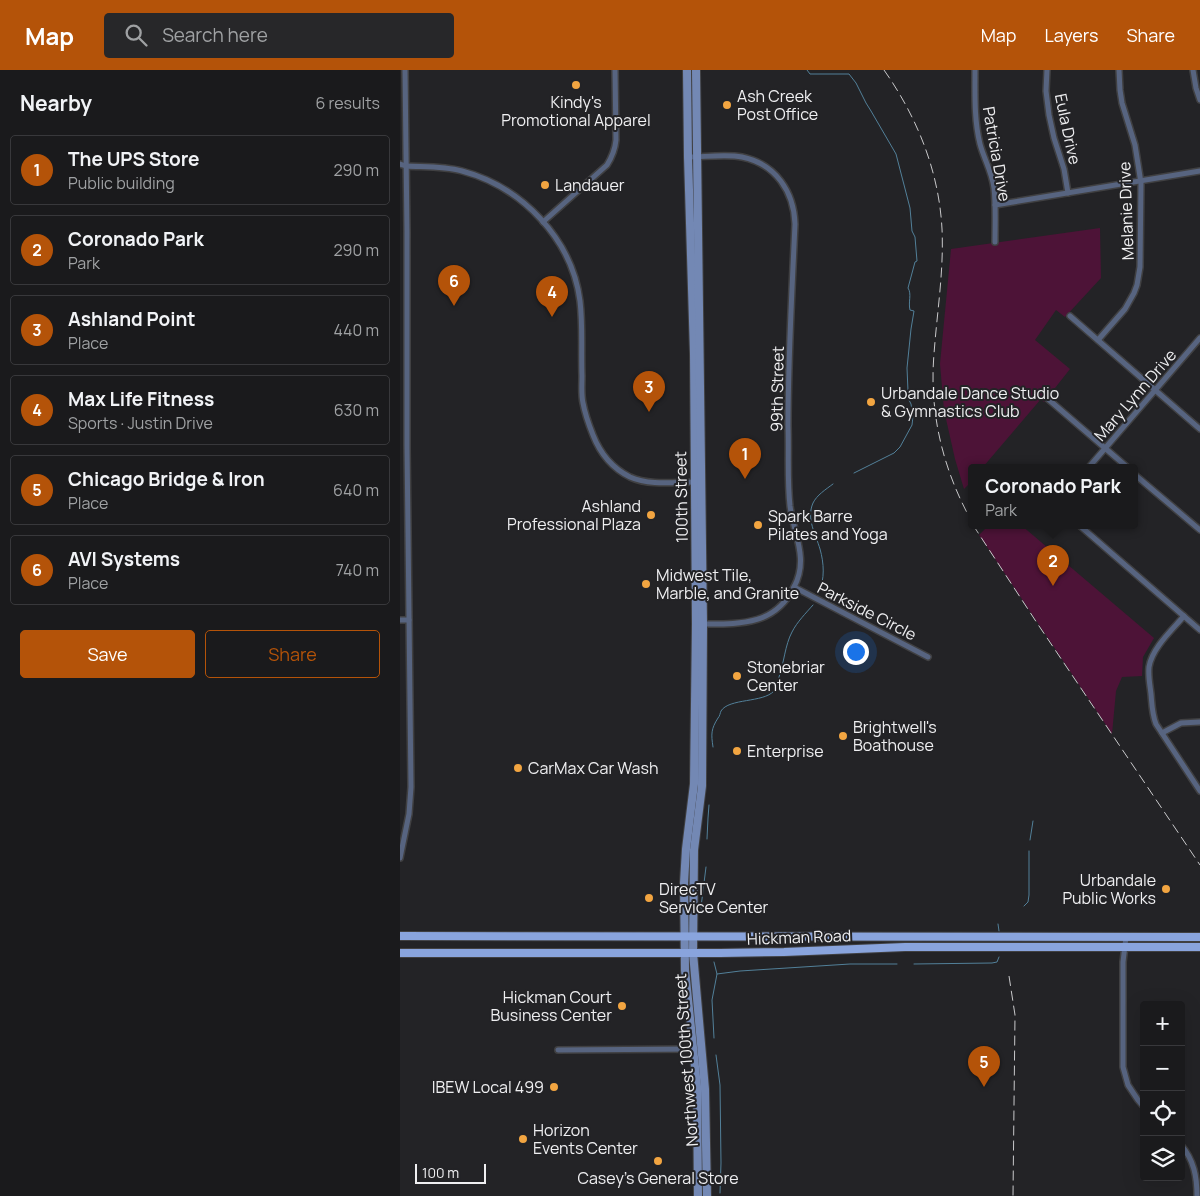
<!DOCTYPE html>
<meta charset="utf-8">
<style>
:root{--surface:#1a1a1c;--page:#272729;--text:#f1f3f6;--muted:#9fa1a3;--line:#38383b;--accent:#b45309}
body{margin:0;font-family:Manrope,sans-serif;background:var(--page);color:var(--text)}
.controls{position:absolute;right:15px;bottom:15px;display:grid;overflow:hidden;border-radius:5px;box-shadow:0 5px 20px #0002}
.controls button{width:45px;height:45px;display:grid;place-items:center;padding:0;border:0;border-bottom:1px solid var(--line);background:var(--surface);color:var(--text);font:25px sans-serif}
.scale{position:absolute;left:15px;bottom:12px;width:71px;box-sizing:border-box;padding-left:5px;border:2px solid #efeff1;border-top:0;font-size:14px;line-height:18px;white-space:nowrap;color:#efeff1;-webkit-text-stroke:4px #232326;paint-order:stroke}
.you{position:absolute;left:455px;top:581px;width:18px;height:18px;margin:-12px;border:4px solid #fff;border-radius:50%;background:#1a73e8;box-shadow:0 0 0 8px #1a73e833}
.badge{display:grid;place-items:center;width:32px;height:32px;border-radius:50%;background:var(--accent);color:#fff;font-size:16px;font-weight:700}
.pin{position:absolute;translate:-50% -41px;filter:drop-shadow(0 1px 2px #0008)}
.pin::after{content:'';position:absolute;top:26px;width:18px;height:15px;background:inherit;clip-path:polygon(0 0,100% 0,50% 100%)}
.popup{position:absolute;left:568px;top:394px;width:170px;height:65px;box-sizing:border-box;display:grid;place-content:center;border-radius:5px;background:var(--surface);filter:drop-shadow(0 1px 4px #0005);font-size:16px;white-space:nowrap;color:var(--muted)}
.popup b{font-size:19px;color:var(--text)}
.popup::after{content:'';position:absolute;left:50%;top:100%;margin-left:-10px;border:10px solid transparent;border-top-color:var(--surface)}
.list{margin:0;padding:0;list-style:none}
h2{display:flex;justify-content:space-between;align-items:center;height:65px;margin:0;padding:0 20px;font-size:21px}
h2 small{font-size:16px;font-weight:400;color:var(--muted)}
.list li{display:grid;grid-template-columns:32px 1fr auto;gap:15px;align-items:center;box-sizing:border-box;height:70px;margin:0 10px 10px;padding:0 10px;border:1px solid var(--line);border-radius:5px}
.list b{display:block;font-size:19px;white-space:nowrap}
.list p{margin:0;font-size:16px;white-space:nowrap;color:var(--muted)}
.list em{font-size:16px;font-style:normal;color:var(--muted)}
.actions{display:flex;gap:10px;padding:15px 20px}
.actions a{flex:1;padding:11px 0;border:1px solid var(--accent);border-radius:5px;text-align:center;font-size:18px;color:var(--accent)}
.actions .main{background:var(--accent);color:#fff}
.icon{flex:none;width:28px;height:28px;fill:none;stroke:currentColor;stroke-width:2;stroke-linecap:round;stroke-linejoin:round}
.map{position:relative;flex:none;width:800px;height:1126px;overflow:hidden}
header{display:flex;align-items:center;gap:30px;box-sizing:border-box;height:70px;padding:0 25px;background:var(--accent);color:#fff}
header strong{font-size:24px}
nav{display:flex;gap:28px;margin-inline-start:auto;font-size:18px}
.search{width:350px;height:45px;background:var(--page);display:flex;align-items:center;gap:12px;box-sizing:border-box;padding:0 18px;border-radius:5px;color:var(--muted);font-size:19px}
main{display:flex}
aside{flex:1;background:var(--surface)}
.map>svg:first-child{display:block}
.green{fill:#4d1337}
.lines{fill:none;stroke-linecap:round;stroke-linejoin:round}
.stream{stroke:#528099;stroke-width:1}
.minor-casing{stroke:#404042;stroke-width:8}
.secondary-casing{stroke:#404042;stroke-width:10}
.primary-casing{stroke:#404042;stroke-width:10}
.minor{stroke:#576480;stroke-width:5}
.secondary{stroke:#7388b4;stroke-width:8}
.primary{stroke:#89a4dd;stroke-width:8}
.rail{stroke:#c9c9cb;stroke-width:1;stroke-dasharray:10 5;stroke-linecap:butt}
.poi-dot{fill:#f2a541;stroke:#232326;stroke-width:2}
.labels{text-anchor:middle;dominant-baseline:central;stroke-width:4;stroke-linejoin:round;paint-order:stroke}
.poi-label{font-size:16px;fill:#efeff1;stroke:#232326;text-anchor:start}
.street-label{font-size:16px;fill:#efeff1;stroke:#232326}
</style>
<header>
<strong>Map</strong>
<div class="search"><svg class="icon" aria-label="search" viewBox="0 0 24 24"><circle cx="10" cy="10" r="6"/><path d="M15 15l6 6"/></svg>Search here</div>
<nav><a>Map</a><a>Layers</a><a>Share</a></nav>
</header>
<main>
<aside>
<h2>Nearby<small>6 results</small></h2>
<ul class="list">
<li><span class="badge">1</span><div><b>The UPS Store</b><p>Public building</p></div><em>290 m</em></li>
<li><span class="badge">2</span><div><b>Coronado Park</b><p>Park</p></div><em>290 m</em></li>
<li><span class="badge">3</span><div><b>Ashland Point</b><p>Place</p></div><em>440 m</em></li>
<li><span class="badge">4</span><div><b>Max Life Fitness</b><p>Sports · Justin Drive</p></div><em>630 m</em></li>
<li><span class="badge">5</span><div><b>Chicago Bridge &amp; Iron</b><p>Place</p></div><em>640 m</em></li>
<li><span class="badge">6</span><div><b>AVI Systems</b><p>Place</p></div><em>740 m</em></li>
</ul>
<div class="actions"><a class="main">Save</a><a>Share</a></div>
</aside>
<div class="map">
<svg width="800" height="1126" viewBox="0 0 800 1126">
<rect width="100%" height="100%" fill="#232326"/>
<g class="green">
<polygon points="700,158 701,208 665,247 656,240 635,270 670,299 644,332 641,329 583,397 572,397 572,411 564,419 555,389 544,340 540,294 551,179"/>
<polygon points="589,455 621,455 754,568 743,587 742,606 722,607 716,621 712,664 579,465"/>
</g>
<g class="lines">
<g class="stream">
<path d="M407,0L410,4H449L456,13L466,33L471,41L496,84L510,138L512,161L515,167L517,191L515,192L508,218C512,224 508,232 510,240L514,241L511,259L507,298L508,321L509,330L511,334L513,346L512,355L500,377L494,383L454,403"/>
<path d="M419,522C425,509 424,493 420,479C416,465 406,449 413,433C417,425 425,420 433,414"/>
<path d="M313,677C311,664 311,659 318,648C320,646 320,643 321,641C329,628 363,633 374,621C378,617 378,611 379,607C384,593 385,575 392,562C397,552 406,543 413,535"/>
<polyline points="307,769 308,748 309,735"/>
<polyline points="630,770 633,751"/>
<polyline points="624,836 628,832 629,825 629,781"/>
<polyline points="302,842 301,837 306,797"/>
<polyline points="598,854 599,861"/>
<polyline points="314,892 317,904 312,930 314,968"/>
<polyline points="514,894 592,893 597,892 599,887"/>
<polyline points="317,904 340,901 450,894 497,894"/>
<polyline points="316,985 320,1015 321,1093 320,1123"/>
</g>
<defs>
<g id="minor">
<path d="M575,0C575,24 574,50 580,74C584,89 592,102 594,118C596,136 595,154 595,172"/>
<polyline points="647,0 646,21 649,45 654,68 664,99 668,123"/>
<polyline points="793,0 796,18 800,30"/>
<path d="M288,87C304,87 327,84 342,87C376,94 394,122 395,154C392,221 388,289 388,356C389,382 387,409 390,436C394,465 409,489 394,517C375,556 339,554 302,554"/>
<path d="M0,94L6,96C25,97 44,96 62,101C122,117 172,169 180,231C183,256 181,281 182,306C182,315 181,324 183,333C185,344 189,355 193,365C200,383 212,398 230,407C250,416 275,412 297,412"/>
<polyline points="595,135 800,101"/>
<path d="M143,152L207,95C212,87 215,80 216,70L215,0"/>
<polyline points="670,246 800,359"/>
<polyline points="698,270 725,239 734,223 737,215 740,197 741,113 735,75 722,33 720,20 719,0"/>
<polyline points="648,329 727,397"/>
<polyline points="689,397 800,268"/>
<polyline points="734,404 800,460"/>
<polyline points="679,455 800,560"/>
<polyline points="394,517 528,587"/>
<path d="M784,546C772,560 752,578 749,597C748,606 750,615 751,624C752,635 752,644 756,654L800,721"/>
<polyline points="0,550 9,550"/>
<polyline points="762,663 781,653 800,652"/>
<polyline points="0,788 9,744 11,717 7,376 7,162 5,0"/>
<polyline points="726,867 723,892 723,997 728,1015 738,1030 744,1037"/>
<polyline points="158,980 295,979"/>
<path d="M781,1075C794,1090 797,1107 797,1126"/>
</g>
<g id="secondary">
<polyline points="287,0 288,87 294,284 296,554 294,714 286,779 284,813 285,900 297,1016 298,1126"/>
<polyline points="296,0 303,554 302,716 294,780 293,883 305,1019 307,1126"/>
</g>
<g id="primary">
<polyline points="0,866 800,867"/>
<polyline points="0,883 320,883 384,882 505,877 800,877"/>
</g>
</defs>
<use href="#minor" class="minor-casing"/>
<use href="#secondary" class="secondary-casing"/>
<use href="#primary" class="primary-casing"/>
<use href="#minor" class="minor"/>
<use href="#secondary" class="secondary"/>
<use href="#primary" class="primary"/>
<g class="rail">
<path d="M484,0C517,47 539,101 542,159C544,201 537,242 534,284C529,343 543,400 572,452"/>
<polyline points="573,455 637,553 800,795"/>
<polyline points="609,906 615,945 613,1126"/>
</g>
</g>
<g class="poi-dot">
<circle cx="176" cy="15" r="5"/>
<circle cx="327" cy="35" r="5"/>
<circle cx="145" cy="115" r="5"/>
<circle cx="471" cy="332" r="5"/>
<circle cx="251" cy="445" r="5"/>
<circle cx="358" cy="455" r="5"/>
<circle cx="246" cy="514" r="5"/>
<circle cx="337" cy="606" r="5"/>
<circle cx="443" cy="666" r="5"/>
<circle cx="337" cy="681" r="5"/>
<circle cx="118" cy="698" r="5"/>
<circle cx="766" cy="819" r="5"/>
<circle cx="249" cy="828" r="5"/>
<circle cx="222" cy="936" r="5"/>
<circle cx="154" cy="1017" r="5"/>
<circle cx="123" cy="1069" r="5"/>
<circle cx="258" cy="1091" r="5"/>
</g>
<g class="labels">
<g class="poi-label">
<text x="337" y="26">Ash Creek<tspan x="337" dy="18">Post Office</tspan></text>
<text x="176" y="32" text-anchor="middle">Kindy's<tspan x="176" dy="18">Promotional Apparel</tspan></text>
<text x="155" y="115">Landauer</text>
<text x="481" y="323">Urbandale Dance Studio<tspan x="481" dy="18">&amp; Gymnastics Club</tspan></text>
<text x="241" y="436" text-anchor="end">Ashland<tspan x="241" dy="18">Professional Plaza</tspan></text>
<text x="368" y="446">Spark Barre<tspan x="368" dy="18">Pilates and Yoga</tspan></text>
<text x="256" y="505">Midwest Tile,<tspan x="256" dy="18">Marble, and Granite</tspan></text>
<text x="347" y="597">Stonebriar<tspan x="347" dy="18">Center</tspan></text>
<text x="453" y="657">Brightwell's<tspan x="453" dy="18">Boathouse</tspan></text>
<text x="347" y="681">Enterprise</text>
<text x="128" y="698">CarMax Car Wash</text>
<text x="756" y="810" text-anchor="end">Urbandale<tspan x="756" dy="18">Public Works</tspan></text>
<text x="259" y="819">DirecTV<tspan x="259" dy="18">Service Center</tspan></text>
<text x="212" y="927" text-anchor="end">Hickman Court<tspan x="212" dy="18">Business Center</tspan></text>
<text x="144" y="1017" text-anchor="end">IBEW Local 499</text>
<text x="133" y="1060">Horizon<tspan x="133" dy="18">Events Center</tspan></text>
<text x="258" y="1108" text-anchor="middle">Casey's General Store</text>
</g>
<g class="street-label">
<text transform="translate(668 59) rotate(78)">Eula Drive</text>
<text transform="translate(597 84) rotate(80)">Patricia Drive</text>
<text transform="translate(726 141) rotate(-92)">Melanie Drive</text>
<text transform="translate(377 319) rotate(-89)">99th Street</text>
<text transform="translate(735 325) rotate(-49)">Mary Lynn Drive</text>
<text transform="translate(281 427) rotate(-91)">100th Street</text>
<text transform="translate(467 541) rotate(27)">Parkside Circle</text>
<text transform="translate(399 867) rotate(-2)">Hickman Road</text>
<text transform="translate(286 990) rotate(-94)">Northwest 100th Street</text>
</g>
</g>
</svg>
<div class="controls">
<button>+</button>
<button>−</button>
<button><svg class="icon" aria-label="locate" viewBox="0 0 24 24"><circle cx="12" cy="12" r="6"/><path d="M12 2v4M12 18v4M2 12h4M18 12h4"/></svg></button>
<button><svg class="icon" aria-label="layers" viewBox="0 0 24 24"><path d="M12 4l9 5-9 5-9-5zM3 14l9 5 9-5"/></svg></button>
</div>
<div class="scale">100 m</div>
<div class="you"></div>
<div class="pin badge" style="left:345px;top:409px">1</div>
<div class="pin badge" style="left:653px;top:516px">2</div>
<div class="popup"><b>Coronado Park</b>Park</div>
<div class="pin badge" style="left:249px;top:342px">3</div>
<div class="pin badge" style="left:152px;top:247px">4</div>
<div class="pin badge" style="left:584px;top:1017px">5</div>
<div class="pin badge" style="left:54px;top:236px">6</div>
</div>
</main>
